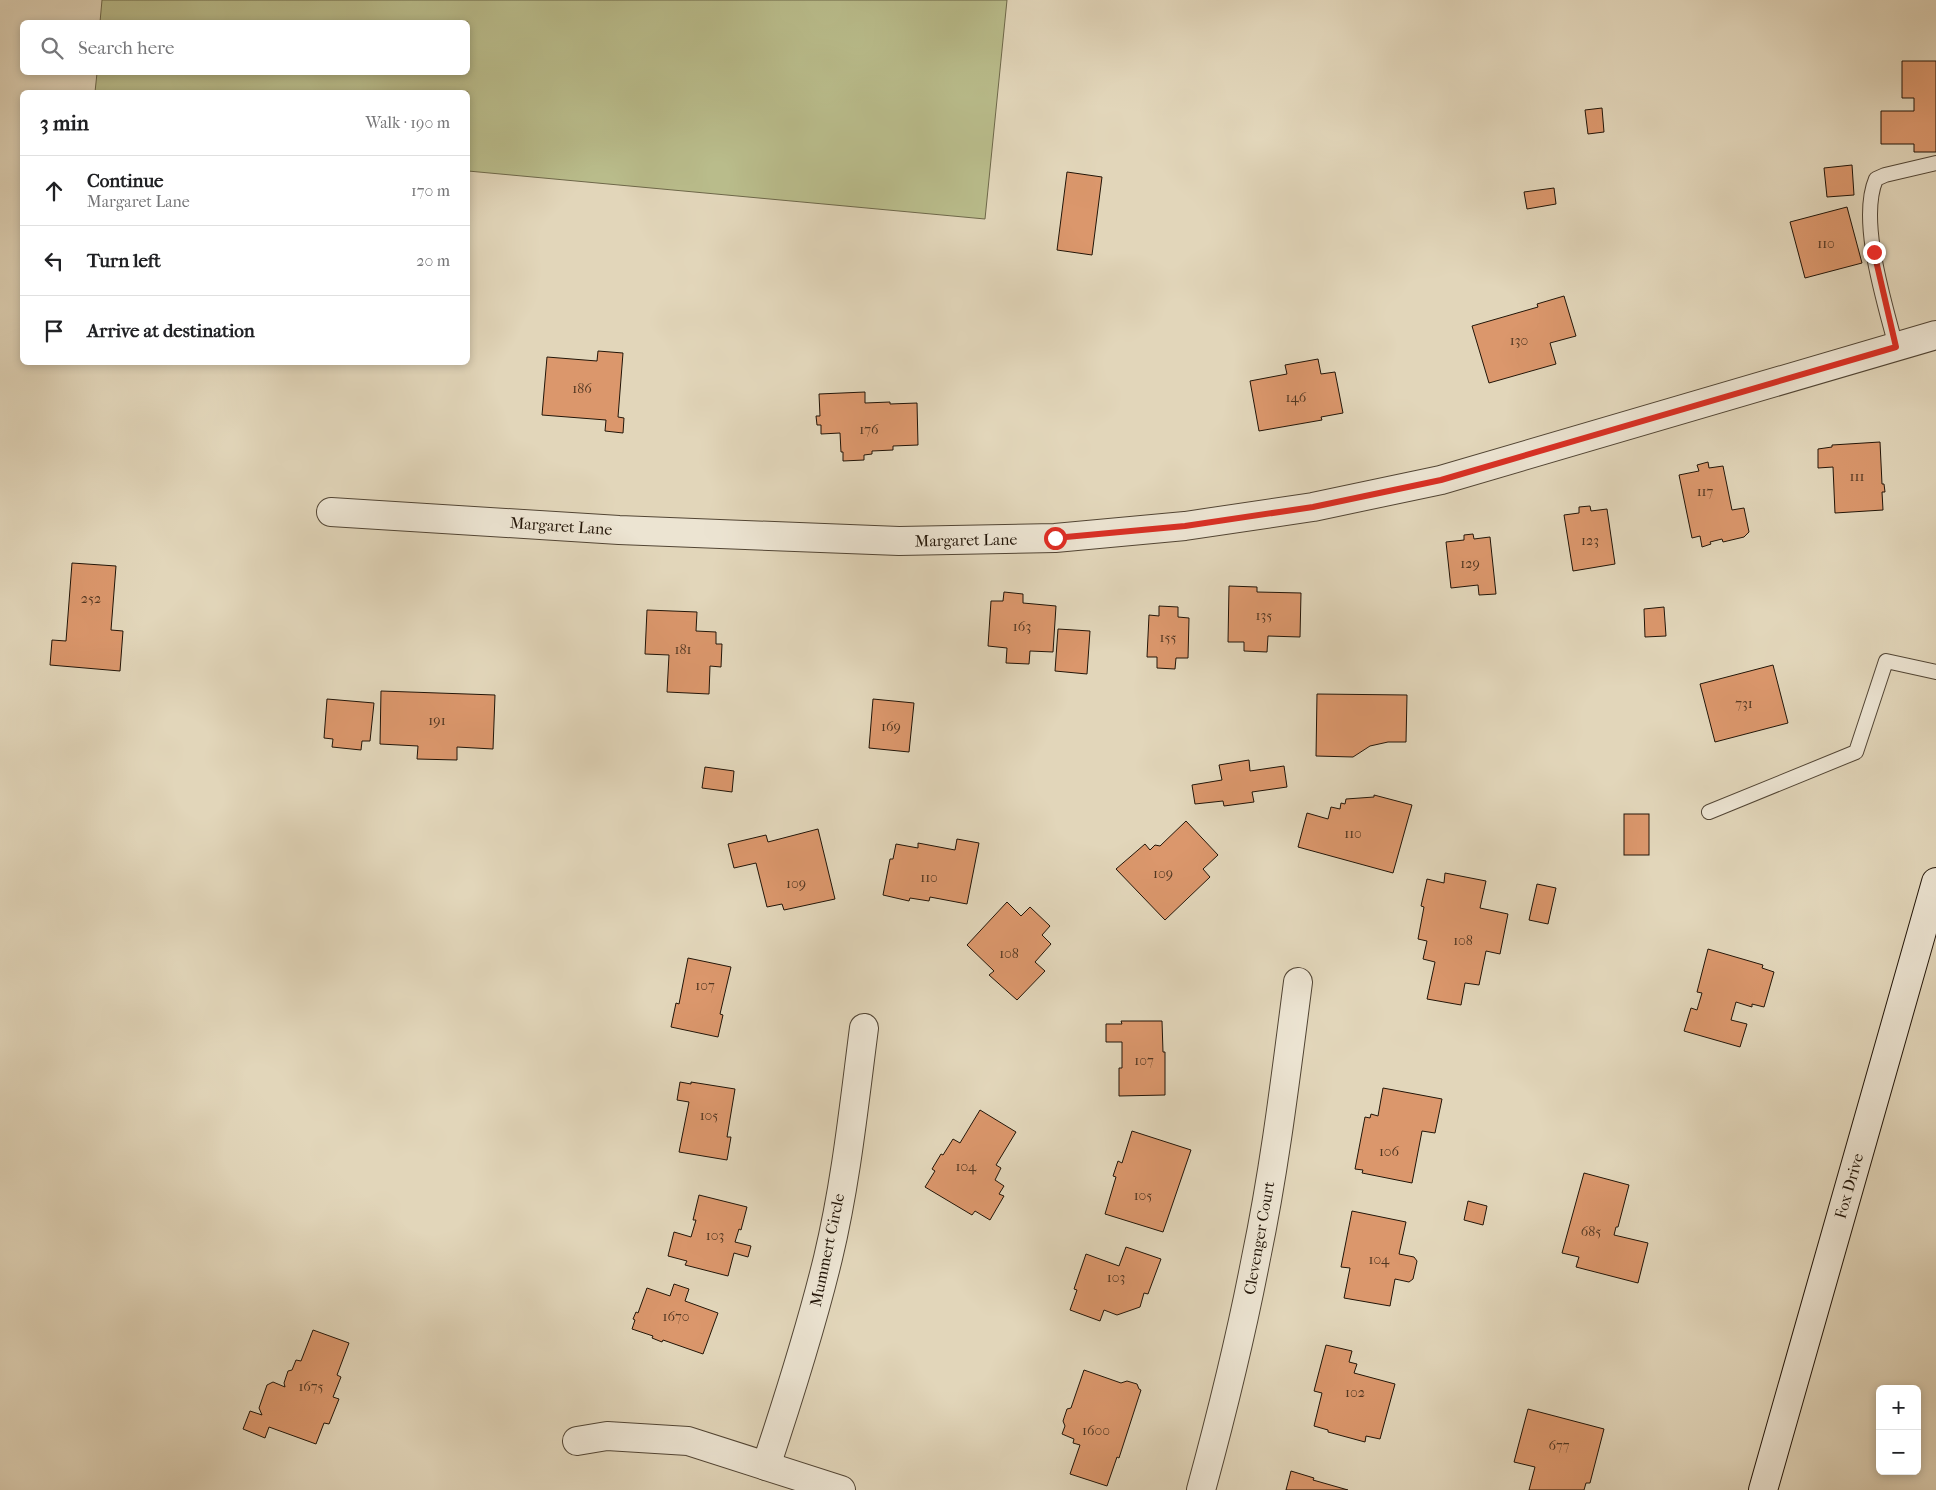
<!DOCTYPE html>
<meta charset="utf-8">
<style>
:root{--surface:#fff;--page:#f6f6f6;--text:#202124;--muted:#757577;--line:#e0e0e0}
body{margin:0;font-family:"IM FELL French Canon",serif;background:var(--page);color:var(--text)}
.controls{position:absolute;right:15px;bottom:15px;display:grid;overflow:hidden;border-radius:8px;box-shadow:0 2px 8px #0003}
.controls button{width:45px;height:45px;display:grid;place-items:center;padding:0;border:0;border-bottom:1px solid var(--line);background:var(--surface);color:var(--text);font:25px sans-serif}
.stop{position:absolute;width:15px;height:15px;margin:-11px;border:4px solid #d93025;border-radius:50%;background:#fff}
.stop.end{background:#d93025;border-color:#fff;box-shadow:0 1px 5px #0008}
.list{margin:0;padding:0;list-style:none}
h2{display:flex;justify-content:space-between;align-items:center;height:65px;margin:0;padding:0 20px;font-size:21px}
h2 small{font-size:16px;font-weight:400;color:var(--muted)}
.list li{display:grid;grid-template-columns:32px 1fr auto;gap:15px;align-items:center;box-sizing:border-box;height:70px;padding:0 20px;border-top:1px solid var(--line)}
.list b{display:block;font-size:19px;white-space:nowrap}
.list p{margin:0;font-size:16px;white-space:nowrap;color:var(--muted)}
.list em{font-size:16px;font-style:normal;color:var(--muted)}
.icon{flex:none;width:28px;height:28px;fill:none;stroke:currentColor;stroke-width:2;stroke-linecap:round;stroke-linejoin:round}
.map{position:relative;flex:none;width:1936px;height:1490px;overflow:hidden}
.search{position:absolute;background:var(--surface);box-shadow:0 2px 8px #0003;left:20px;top:20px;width:450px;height:55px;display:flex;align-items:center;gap:12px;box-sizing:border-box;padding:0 18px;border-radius:8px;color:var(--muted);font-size:19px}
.panel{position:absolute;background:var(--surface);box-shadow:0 2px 8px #0003;left:20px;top:90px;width:450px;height:275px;border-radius:8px}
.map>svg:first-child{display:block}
.green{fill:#b9bc8b;stroke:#6e684a}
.building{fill:#db976c;stroke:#221508}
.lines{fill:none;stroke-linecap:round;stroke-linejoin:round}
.lane-casing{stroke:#524534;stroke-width:16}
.street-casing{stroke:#524534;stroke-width:30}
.secondary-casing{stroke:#221508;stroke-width:30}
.lane{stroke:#ece4d2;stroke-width:14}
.street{stroke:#ece4d2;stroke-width:28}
.secondary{stroke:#ece4d2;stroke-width:28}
.route{stroke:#d93025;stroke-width:6}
.labels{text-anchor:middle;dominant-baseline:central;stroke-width:4;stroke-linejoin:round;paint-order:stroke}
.number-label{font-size:14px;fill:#503621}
.street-label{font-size:16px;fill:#221508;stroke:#ece4d2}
</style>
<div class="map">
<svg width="1936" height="1490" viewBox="0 0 1936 1490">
<rect width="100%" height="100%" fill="#e2d6ba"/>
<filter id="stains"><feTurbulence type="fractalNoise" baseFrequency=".004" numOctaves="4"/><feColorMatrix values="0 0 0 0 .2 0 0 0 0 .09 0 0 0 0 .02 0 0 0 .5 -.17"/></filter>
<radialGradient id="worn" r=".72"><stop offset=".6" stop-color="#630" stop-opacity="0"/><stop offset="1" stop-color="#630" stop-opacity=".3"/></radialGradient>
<polygon class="green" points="102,0 1007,0 985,219 468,171 468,92 95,92 97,73 468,72 468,22 100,22"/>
<g class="building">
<polygon points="1902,61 1936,61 1936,152 1914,152 1914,144 1881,144 1881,111 1914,111 1914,98 1902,98"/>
<polygon points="1602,108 1604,132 1588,134 1585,110"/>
<polygon points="1852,165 1854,195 1827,197 1824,168"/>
<polygon points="1067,172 1102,177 1092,255 1057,250"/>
<polygon points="1554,188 1556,204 1527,209 1524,192"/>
<polygon points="1847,207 1862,263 1805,278 1790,222"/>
<polygon points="1564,296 1576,336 1550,343 1556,364 1489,383 1472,326 1538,307 1537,304"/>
<polygon points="598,351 623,353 618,417 624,418 623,433 605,431 606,420 542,415 547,357 597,361"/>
<polygon points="1318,359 1321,374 1335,372 1343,413 1321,417 1322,420 1259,431 1250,381 1287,374 1285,365"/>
<polygon points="865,392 865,403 890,402 890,404 917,403 918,445 893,446 893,450 872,451 872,454 864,455 864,460 843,461 843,452 841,452 840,433 821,434 821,425 817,425 816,416 820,416 819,394"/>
<polygon points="1880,442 1882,484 1884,484 1885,492 1882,492 1883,510 1835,513 1833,467 1818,468 1818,449 1832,447 1832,445"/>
<polygon points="1708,462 1709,468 1723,466 1732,510 1744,508 1749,532 1744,537 1723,542 1722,539 1710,542 1711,544 1702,547 1700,536 1692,538 1679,475 1699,471 1697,465"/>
<polygon points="1590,506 1591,511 1607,509 1615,564 1573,571 1564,515 1579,513 1579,507"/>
<polygon points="1473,534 1474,539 1490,537 1496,594 1479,595 1478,585 1451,588 1446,542 1464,540 1464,535"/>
<polygon points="72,563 116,566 111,630 123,631 120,671 50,665 52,640 66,641"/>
<polygon points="1229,586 1257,587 1257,592 1301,593 1300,637 1268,636 1267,652 1244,651 1244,642 1228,642"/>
<polygon points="1004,592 1023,594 1023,603 1056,606 1053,652 1030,651 1029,664 1006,663 1007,648 988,646 991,601 1003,601"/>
<polygon points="1159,606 1178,607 1178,617 1189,618 1188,658 1176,658 1175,669 1157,668 1157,657 1147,657 1149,615 1159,616"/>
<polygon points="1664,607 1666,636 1645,637 1644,609"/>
<polygon points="647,610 697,612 696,631 716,632 716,644 722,644 721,667 710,666 709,694 667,692 669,655 645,654"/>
<polygon points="1058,629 1090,631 1087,674 1055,671"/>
<polygon points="1773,665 1788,723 1715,742 1700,684"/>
<polygon points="381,691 495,695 493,749 457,747 457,760 417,759 418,746 380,744"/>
<polygon points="1317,694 1407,695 1406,742 1388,742 1370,746 1353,757 1316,756"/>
<polygon points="327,699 374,703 370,741 362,741 361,750 332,747 333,739 324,738"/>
<polygon points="873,699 914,703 909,752 869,748"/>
<polygon points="1249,760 1250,771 1284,766 1287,787 1252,792 1254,802 1224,806 1223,801 1195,804 1192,785 1222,780 1219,765"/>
<polygon points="705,767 734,771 732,792 702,788"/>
<polygon points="1374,795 1412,805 1393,873 1298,847 1307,813 1328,819 1331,807 1340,809 1341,803 1345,804 1346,799 1374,797"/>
<rect x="1624" y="814" width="25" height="41"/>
<polygon points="1186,821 1218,855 1203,869 1210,877 1165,920 1116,869 1145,844 1150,850 1155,845 1160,846"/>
<polygon points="818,829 835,899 784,910 782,904 767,907 756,863 734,868 728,844 766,835 768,842"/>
<polygon points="957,839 979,843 967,904 930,897 929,901 910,898 909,901 883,895 890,859 893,859 896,844 918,848 918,843 955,850"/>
<polygon points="1445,873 1486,881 1480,908 1508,914 1500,954 1486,951 1479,985 1465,983 1461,1005 1427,999 1435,962 1423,959 1427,941 1418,939 1424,907 1421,906 1427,879 1444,883"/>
<polygon points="1537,884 1556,888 1548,924 1529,920"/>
<polygon points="1007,902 1021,916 1030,907 1050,926 1042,935 1051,944 1035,962 1045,971 1017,1000 989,975 994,971 967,945"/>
<polygon points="1708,949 1763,965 1762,968 1774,972 1764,1007 1752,1004 1752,1007 1736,1002 1731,1020 1747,1024 1740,1047 1684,1031 1691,1008 1697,1010 1702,993 1697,992"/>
<polygon points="688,958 731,967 720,1014 723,1015 718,1037 671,1027 676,1003 679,1004"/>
<polygon points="1121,1021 1162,1021 1163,1052 1165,1052 1165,1095 1119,1096 1119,1068 1122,1068 1122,1042 1106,1042 1106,1024 1122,1024"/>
<polygon points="680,1082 691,1084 691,1082 735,1089 727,1137 731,1137 727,1160 679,1152 689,1102 677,1100"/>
<polygon points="1383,1088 1442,1099 1435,1133 1422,1131 1412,1183 1362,1173 1363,1170 1355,1169 1365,1117 1370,1118 1371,1114 1378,1116"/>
<polygon points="980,1110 1016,1132 996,1165 1001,1168 995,1180 1004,1186 999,1194 1004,1196 990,1220 975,1211 972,1215 925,1187 935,1171 932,1169 941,1154 943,1155 953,1139 960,1143"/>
<polygon points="1132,1131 1191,1150 1163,1232 1105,1214 1116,1177 1113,1176 1118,1161 1122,1163"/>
<polygon points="1584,1173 1629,1185 1618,1227 1616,1227 1614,1235 1648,1243 1638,1283 1576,1267 1579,1257 1562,1253"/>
<polygon points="699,1195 747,1207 741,1230 739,1229 735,1242 751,1246 748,1257 734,1253 728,1276 685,1265 687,1261 668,1256 674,1232 691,1237 696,1220 693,1220"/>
<polygon points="1468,1201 1487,1206 1483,1225 1464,1220"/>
<polygon points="1352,1211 1406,1222 1399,1254 1414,1257 1417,1261 1413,1279 1409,1282 1395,1279 1390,1306 1344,1298 1350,1268 1341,1267"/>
<polygon points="1126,1247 1161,1259 1148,1294 1144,1293 1140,1307 1117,1315 1104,1310 1100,1321 1070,1310 1077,1290 1074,1289 1086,1254 1119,1266"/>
<polygon points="674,1284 689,1289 685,1301 718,1313 703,1354 663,1340 662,1342 652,1338 653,1336 632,1329 635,1320 633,1319 636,1312 638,1313 647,1288 670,1296"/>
<polygon points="313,1330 349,1343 337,1375 341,1377 333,1397 339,1399 329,1424 324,1423 316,1444 269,1427 265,1438 243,1429 250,1411 262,1415 259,1408 267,1385 273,1382 285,1387 284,1383 288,1371 292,1370 296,1360 301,1361"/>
<polygon points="1326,1345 1352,1351 1349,1362 1357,1364 1354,1373 1395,1384 1380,1439 1366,1436 1365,1442 1328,1432 1328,1430 1314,1426 1322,1393 1314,1391"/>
<polygon points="1084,1370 1121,1383 1127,1381 1137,1384 1139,1389 1141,1390 1119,1458 1117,1457 1107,1486 1070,1474 1080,1445 1073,1443 1074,1439 1062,1434 1065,1426 1063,1421 1067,1409 1071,1408"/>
<polygon points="1528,1409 1604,1429 1590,1483 1586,1483 1584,1490 1529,1490 1535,1467 1514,1462"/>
<polygon points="1291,1471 1314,1478 1313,1480 1348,1490 1286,1490"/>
</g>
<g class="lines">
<defs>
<g id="lane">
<path d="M1896,347C1885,303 1858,221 1876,179L1885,175L1936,163"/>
<polyline points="1709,812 1856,752 1886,661 1936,672"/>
</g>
<g id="street">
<polyline points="331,512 619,530 899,541 1055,538 1185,526 1313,507 1441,480 1936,335"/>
<polyline points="577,1441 607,1436 688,1441 841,1490"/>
<path d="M766,1466C789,1397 811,1328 828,1258C846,1183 854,1105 864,1028"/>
<path d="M1201,1490C1222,1413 1241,1336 1256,1258C1275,1167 1286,1074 1298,982"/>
</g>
<polyline id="secondary" points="1763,1490 1936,882"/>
</defs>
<use href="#lane" class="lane-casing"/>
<use href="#street" class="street-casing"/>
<use href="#secondary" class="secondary-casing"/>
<use href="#lane" class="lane"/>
<use href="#street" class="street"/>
<use href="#secondary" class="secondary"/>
</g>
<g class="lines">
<polyline class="route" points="1055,538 1185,526 1313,507 1441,480 1896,347 1874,252"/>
</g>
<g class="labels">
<g class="number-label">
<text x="1826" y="243">110</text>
<text x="1519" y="340">130</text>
<text x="582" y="388">186</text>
<text x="1296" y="397">146</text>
<text x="869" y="429">176</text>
<text x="1857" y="476">111</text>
<text x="1705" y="491">117</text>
<text x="1590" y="540">123</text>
<text x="1470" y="563">129</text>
<text x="91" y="598">252</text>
<text x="1264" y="615">135</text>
<text x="1022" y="626">163</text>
<text x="1168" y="637">155</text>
<text x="683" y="649">181</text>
<text x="1744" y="703">731</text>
<text x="437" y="720">191</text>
<text x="891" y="726">169</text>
<text x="1353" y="833">110</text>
<text x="1163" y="873">109</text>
<text x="929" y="877">110</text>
<text x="796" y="883">109</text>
<text x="1463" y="940">108</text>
<text x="1009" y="953">108</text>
<text x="705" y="985">107</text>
<text x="1144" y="1060">107</text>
<text x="709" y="1115">105</text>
<text x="1389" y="1151">106</text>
<text x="966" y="1166">104</text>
<text x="1143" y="1195">105</text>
<text x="1591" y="1231">685</text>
<text x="715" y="1235">103</text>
<text x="1379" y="1259">104</text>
<text x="1116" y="1277">103</text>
<text x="676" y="1316">1670</text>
<text x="311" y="1386">1675</text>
<text x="1355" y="1392">102</text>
<text x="1096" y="1430">1600</text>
<text x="1559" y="1445">677</text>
</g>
<g class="street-label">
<text transform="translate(561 526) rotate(4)">Margaret Lane</text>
<text transform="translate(966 540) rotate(-1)">Margaret Lane</text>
<text transform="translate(1849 1186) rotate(-74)">Fox Drive</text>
<text transform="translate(1259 1238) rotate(-80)">Clevenger Court</text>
<text transform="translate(827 1250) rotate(-78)">Mummert Circle</text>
</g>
</g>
<rect width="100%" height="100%" filter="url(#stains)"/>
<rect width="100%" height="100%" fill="url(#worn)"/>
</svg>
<div class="controls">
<button>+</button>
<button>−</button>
</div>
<div class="stop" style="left:1055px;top:538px"></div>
<div class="stop end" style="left:1874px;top:252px"></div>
<div class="search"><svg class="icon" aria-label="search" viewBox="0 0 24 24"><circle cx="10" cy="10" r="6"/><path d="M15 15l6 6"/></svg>Search here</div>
<section class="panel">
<h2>3 min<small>Walk · 190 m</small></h2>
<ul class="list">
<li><svg class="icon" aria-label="ahead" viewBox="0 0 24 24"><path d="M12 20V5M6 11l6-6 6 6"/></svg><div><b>Continue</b><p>Margaret Lane</p></div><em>170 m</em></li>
<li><svg class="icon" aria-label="left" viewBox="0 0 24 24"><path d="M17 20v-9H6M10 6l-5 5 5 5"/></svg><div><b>Turn left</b></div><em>20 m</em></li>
<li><svg class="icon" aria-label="arrive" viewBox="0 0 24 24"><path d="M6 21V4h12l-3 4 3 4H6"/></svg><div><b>Arrive at destination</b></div></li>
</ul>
</section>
</div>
